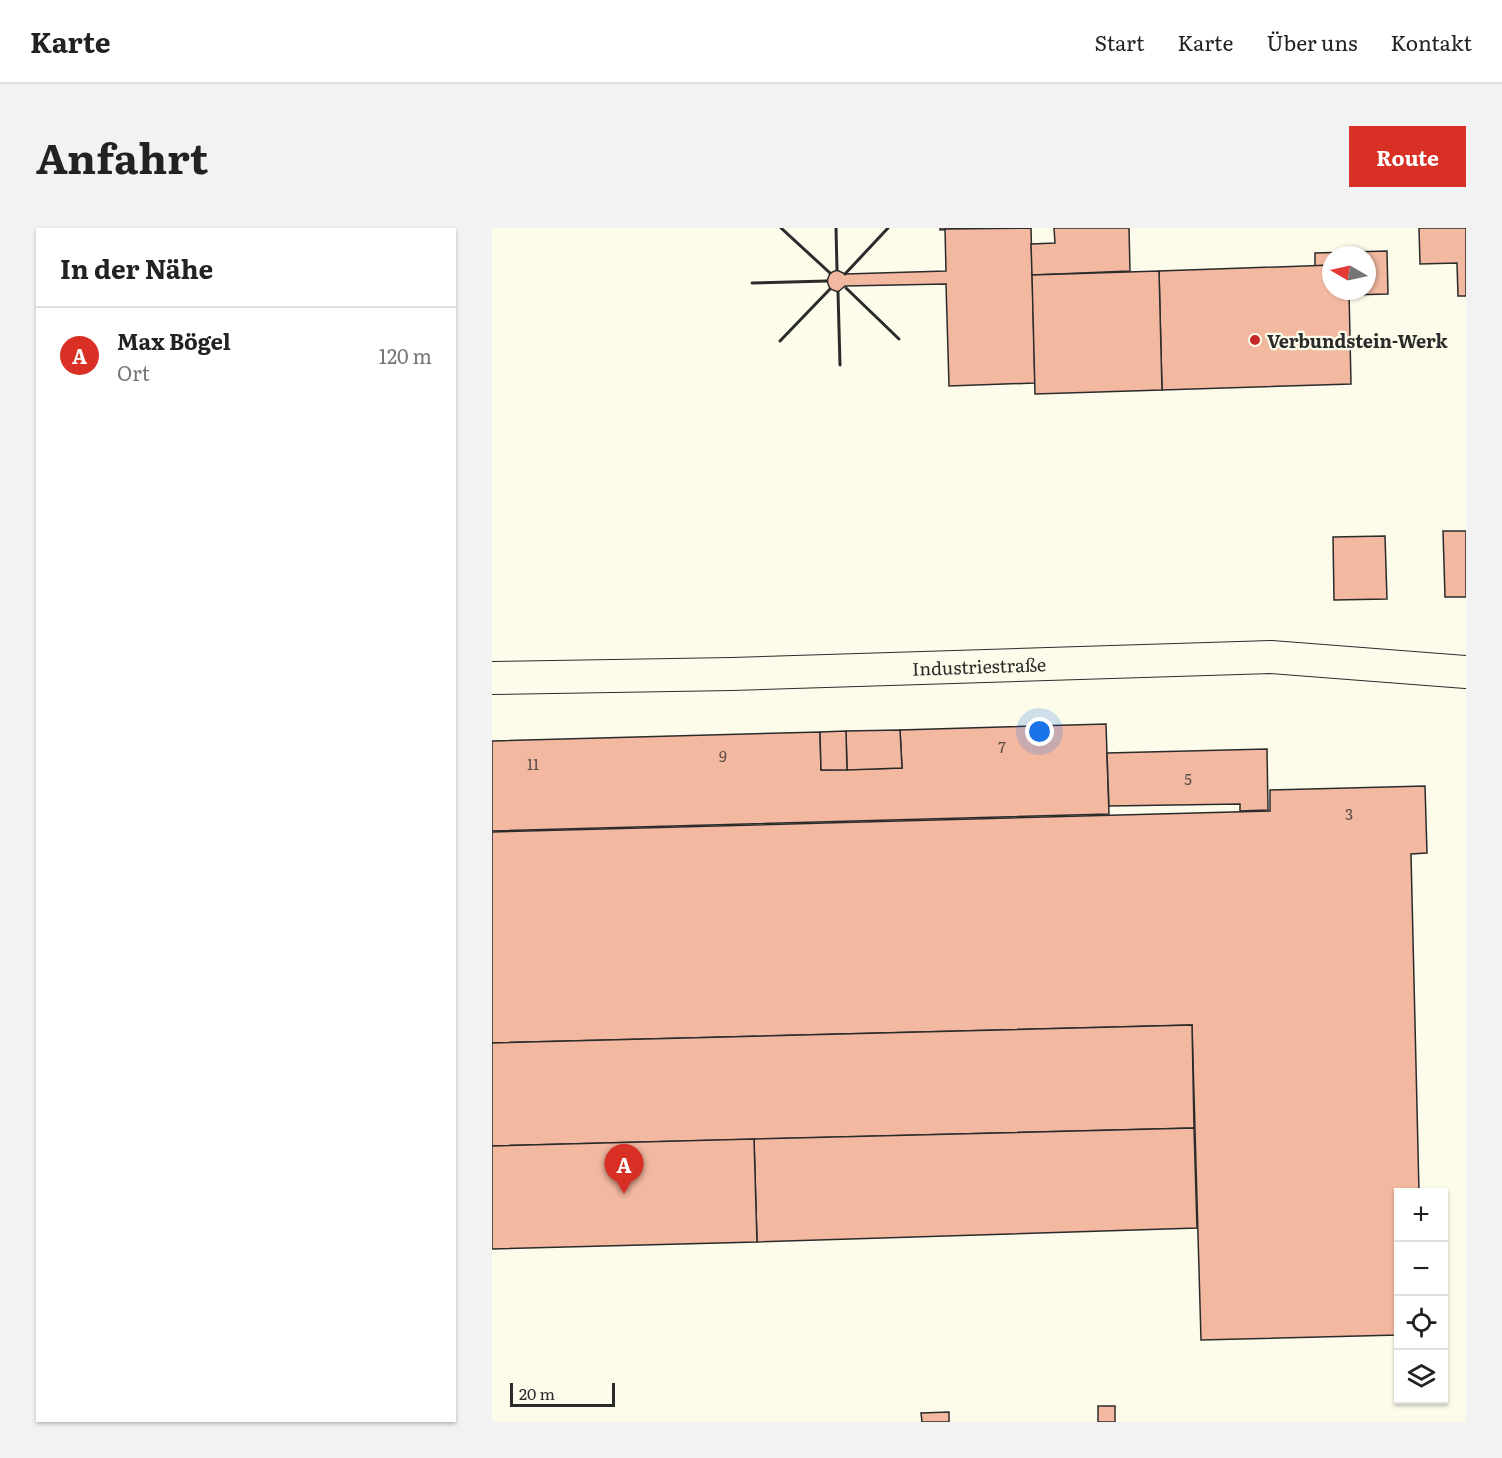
<!DOCTYPE html>
<html lang="de">
<meta charset="utf-8">
<style>
:root{--surface:#fff;--page:#f2f2f2;--text:#222;--muted:#767676;--line:#e0e0e0;--accent:#d93025}
body{margin:0;font-family:Literata,serif;background:var(--page);color:var(--text)}
.controls{position:absolute;right:18px;bottom:18px;display:grid;overflow:hidden;border-radius:0px;box-shadow:0 2px 4px #0004}
.controls button{width:54px;height:54px;display:grid;place-items:center;padding:0;border:0;border-bottom:2px solid var(--line);background:var(--surface);color:var(--text);font:30px sans-serif}
.compass{position:absolute;left:830px;top:18px;width:54px;height:54px;border-radius:50%;background:var(--surface);box-shadow:0 2px 4px #0004;rotate:279deg}
.scale{position:absolute;left:18px;bottom:15px;width:105px;box-sizing:border-box;padding-left:6px;border:3px solid #2b2b2b;border-top:0;font-size:16px;line-height:21px;white-space:nowrap;color:#2b2b2b;-webkit-text-stroke:4px #fdfbea;paint-order:stroke}
.you{position:absolute;left:548px;top:504px;width:21px;height:21px;margin:-15px;border:4px solid #fff;border-radius:50%;background:#1a73e8;box-shadow:0 0 0 9px #1a73e833}
.badge{display:grid;place-items:center;width:39px;height:39px;border-radius:50%;background:var(--accent);color:#fff;font-size:20px;font-weight:700}
.pin{position:absolute;translate:-50% -50px;filter:drop-shadow(0 2px 3px #0008)}
.pin::after{content:'';position:absolute;top:32px;width:21px;height:18px;background:inherit;clip-path:polygon(0 0,100% 0,50% 100%)}
.list{margin:0;padding:0;list-style:none}
h2{display:flex;justify-content:space-between;align-items:center;height:78px;margin:0;padding:0 24px;font-size:26px}
h2 small{font-size:20px;font-weight:400;color:var(--muted)}
.list li{display:grid;grid-template-columns:39px 1fr auto;gap:18px;align-items:center;box-sizing:border-box;height:96px;padding:0 24px;border-top:2px solid var(--line)}
.list b{display:block;font-size:22px;white-space:nowrap}
.list p{margin:0;font-size:20px;white-space:nowrap;color:var(--muted)}
.list em{font-size:20px;font-style:normal;color:var(--muted)}
.icon{flex:none;width:33px;height:33px;fill:none;stroke:currentColor;stroke-width:2;stroke-linecap:round;stroke-linejoin:round}
.map{position:relative;flex:none;width:974px;height:1194px;overflow:hidden;border-radius:0px}
header{display:flex;align-items:center;gap:36px;box-sizing:border-box;height:84px;padding:0 30px;background:var(--surface);border-bottom:2px solid var(--line)}
header strong{font-size:28px}
nav{display:flex;gap:33px;margin-inline-start:auto;font-size:21px}
.intro{display:flex;align-items:center;justify-content:space-between;box-sizing:border-box;height:144px;padding:0 36px}
h1{margin:0;font-size:42px}
.button{padding:15px 27px;border-radius:0px;background:var(--accent);color:#fff;font-size:21px;font-weight:700}
main{display:flex;gap:36px;padding:0 36px}
aside{flex:1;background:var(--surface);border-radius:0px;box-shadow:0 2px 4px #0004}
.map>svg:first-child{display:block}
.building{fill:#f2b8a0;stroke:#2b2b2b;stroke-width:1.5}
.lines{fill:none;stroke-linecap:round;stroke-linejoin:round}
.minor-casing{stroke:#2b2b2b;stroke-width:34}
.minor{stroke:#fdfbea;stroke-width:32}
.wall{stroke:#2b2b2b;stroke-width:3}
.poi-dot{fill:#c62828;stroke:#fdfbea;stroke-width:2}
.labels{text-anchor:middle;dominant-baseline:central;stroke-width:4.5;stroke-linejoin:round;paint-order:stroke}
.number-label{font-size:15px;fill:#5d4e48}
.poi-label{font-size:18px;font-weight:bold;fill:#2b2b2b;stroke:#fdfbea;text-anchor:start}
.street-label{font-size:18px;fill:#2b2b2b;stroke:#fdfbea}
</style>
<header>
<strong>Karte</strong>
<nav><a>Start</a><a>Karte</a><a>Über uns</a><a>Kontakt</a></nav>
</header>
<div class="intro"><h1>Anfahrt</h1><a class="button">Route</a></div>
<main>
<aside>
<h2>In der Nähe<small></small></h2>
<ul class="list">
<li><span class="badge">A</span><div><b>Max Bögel</b><p>Ort</p></div><em>120 m</em></li>
</ul>
</aside>
<div class="map">
<svg width="974" height="1194" viewBox="0 0 974 1194">
<rect width="100%" height="100%" fill="#fdfbea"/>
<g class="building">
<polygon points="448,0 501,0 448,2"/>
<polygon points="539,0 543,155 457,158 454,56 353,58 346,64 338,61 335,53 338,45 345,42 353,46 454,43 453,1"/>
<polygon points="562,0 637,0 638,43 540,47 539,16 563,15"/>
<polygon points="927,0 974,0 974,68 966,68 965,35 928,36"/>
<polygon points="895,23 896,66 857,67 857,63 875,63 875,27 839,27 839,37 823,38 823,25"/>
<polygon points="839,37 839,63 857,63 859,156 670,162 667,43"/>
<polygon points="667,43 670,162 543,166 540,47"/>
<polygon points="951,303 974,303 974,369 953,369"/>
<polygon points="893,308 895,371 842,372 841,309"/>
<polygon points="614,496 617,586 0,603 0,513 328,504 329,542 410,540 408,502"/>
<polygon points="408,502 410,540 355,542 354,503"/>
<polygon points="354,503 355,542 329,542 328,504"/>
<polygon points="775,521 776,582 748,583 748,576 617,578 615,525"/>
<polygon points="933,558 935,625 919,626 927,964 906,964 906,1107 709,1112 700,797 0,815 0,604 778,583 778,562"/>
<polygon points="700,797 702,900 0,918 0,815"/>
<polygon points="702,900 705,1000 265,1014 262,911"/>
<polygon points="262,911 265,1014 0,1021 0,918"/>
<rect x="606" y="1178" width="17" height="16"/>
<polygon points="457,1184 457,1194 430,1194 429,1185"/>
</g>
<g class="lines">
<defs>
<polyline id="minor" points="0,450 240,446 779,429 974,444"/>
</defs>
<use href="#minor" class="minor-casing"/>
<use href="#minor" class="minor"/>
<g class="wall">
<polyline points="289,0 338,45"/>
<polyline points="344,0 345,42"/>
<polyline points="353,46 396,0"/>
<polyline points="260,55 335,53"/>
<polyline points="354,60 407,111"/>
<polyline points="346,64 348,137"/>
<polyline points="288,113 338,61"/>
</g>
</g>
<circle class="poi-dot" cx="763" cy="112" r="6"/>
<g class="labels">
<g class="number-label">
<text x="510" y="518">7</text>
<text x="231" y="527">9</text>
<text x="41" y="535">11</text>
<text x="696" y="550">5</text>
<text x="857" y="585">3</text>
</g>
<g class="poi-label">
<text x="775" y="112">Verbundstein-Werk</text>
</g>
<g class="street-label">
<text transform="translate(487 438) rotate(-2)">Industriestraße</text>
</g>
</g>
</svg>
<div class="controls">
<button>+</button>
<button>−</button>
<button><svg class="icon" aria-label="locate" viewBox="0 0 24 24"><circle cx="12" cy="12" r="6"/><path d="M12 2v4M12 18v4M2 12h4M18 12h4"/></svg></button>
<button><svg class="icon" aria-label="layers" viewBox="0 0 24 24"><path d="M12 4l9 5-9 5-9-5zM3 14l9 5 9-5"/></svg></button>
</div>
<svg class="compass" viewBox="-18 -18 36 36"><path d="M0-13l5 13h-10z" fill="#e53935"/><path d="M0 13l5-13h-10z" fill="#767676"/></svg>
<div class="scale">20 m</div>
<div class="you"></div>
<div class="pin badge" style="left:132px;top:966px">A</div>
</div>
</main>
